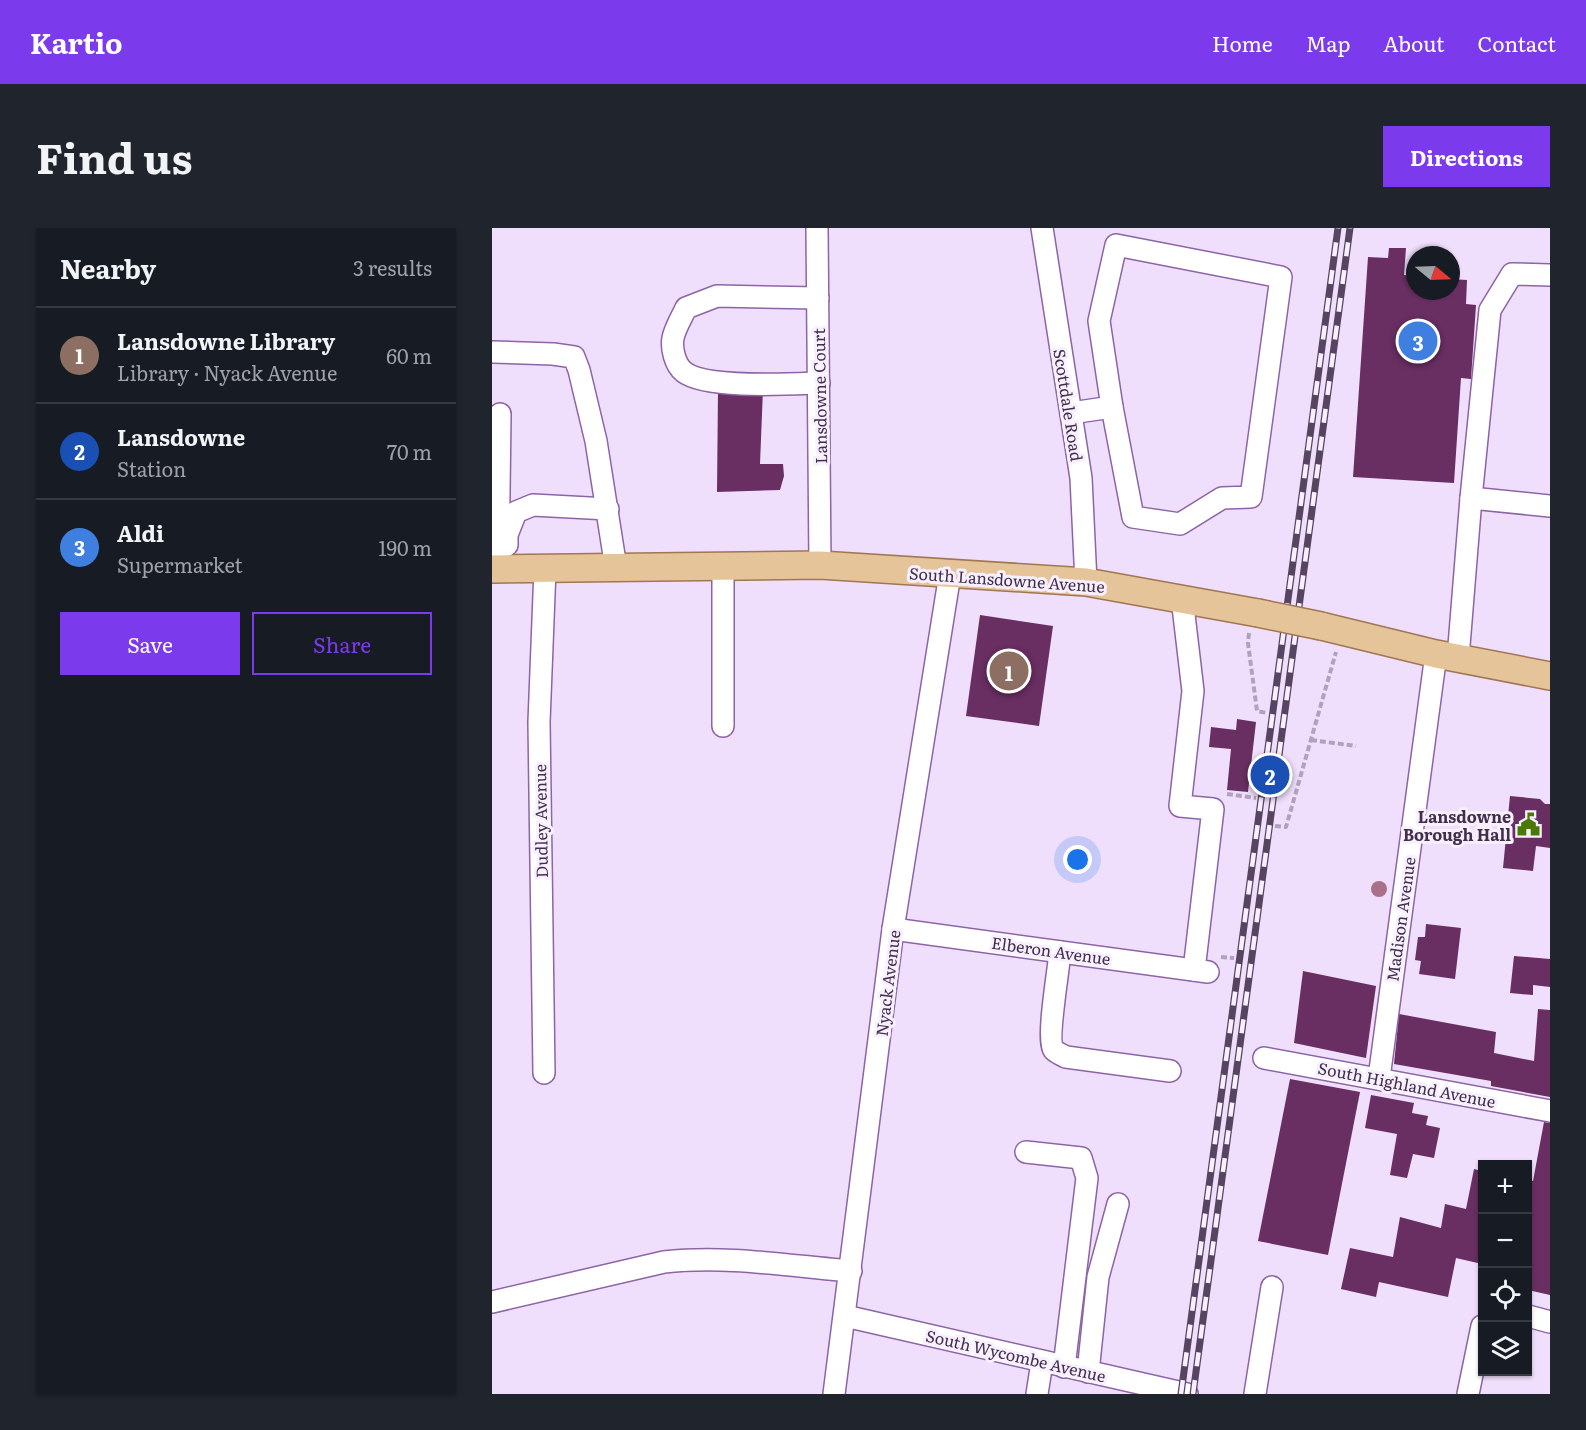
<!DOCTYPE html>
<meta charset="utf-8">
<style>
:root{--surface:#171b24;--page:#20242c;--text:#f1f3f6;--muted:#9ea1a6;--line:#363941;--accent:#7c3aed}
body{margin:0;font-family:Literata,serif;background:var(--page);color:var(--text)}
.controls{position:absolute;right:18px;bottom:18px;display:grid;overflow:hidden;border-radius:0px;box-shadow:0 2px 4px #0004}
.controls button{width:54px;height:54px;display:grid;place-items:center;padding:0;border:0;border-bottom:2px solid var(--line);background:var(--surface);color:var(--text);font:30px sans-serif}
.compass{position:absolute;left:914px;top:18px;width:54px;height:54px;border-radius:50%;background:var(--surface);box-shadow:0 2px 4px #0004;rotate:109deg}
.you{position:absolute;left:586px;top:632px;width:21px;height:21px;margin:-15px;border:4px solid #fff;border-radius:50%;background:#1a73e8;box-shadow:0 0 0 9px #1a73e833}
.badge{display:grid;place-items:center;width:39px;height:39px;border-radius:50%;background:var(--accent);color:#fff;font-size:20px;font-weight:700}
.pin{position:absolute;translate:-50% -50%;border:3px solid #fff;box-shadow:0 2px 6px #0006}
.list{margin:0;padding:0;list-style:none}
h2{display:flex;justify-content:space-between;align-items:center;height:78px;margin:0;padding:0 24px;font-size:26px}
h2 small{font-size:20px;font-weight:400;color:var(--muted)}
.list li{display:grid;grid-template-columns:39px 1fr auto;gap:18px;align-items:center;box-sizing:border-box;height:96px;padding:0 24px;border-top:2px solid var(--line)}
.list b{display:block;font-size:22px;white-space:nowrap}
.list p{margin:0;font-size:20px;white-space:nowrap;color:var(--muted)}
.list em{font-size:20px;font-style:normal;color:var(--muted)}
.actions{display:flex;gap:12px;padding:18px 24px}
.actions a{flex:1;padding:14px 0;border:2px solid var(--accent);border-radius:0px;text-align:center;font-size:21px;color:var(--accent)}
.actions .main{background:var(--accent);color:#fff}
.icon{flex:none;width:33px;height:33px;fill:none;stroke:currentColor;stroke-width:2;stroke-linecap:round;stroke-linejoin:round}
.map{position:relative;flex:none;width:1058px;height:1166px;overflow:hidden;border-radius:0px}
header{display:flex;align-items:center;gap:36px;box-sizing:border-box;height:84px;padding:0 30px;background:var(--accent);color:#fff}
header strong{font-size:28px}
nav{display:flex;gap:33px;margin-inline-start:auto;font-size:21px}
.intro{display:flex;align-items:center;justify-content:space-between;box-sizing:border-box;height:144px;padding:0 36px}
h1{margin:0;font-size:42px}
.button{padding:15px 27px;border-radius:0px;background:var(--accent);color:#fff;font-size:21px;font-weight:700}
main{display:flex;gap:36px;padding:0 36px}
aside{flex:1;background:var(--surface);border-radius:0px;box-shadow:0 2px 4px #0004}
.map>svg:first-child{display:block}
.building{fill:#692e62}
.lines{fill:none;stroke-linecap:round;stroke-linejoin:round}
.minor-casing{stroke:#8d64a6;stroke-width:24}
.major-casing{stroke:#a07653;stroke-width:30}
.path{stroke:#b2a1be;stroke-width:4;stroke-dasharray:6 3;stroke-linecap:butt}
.minor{stroke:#fff;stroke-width:21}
.major{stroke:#e5c49a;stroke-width:27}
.rail-casing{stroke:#564461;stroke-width:7}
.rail{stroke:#f8f0ff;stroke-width:4.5;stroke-dasharray:14;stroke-linecap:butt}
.major-bridge-casing{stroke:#a07653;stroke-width:30;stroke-linecap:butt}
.major-bridge{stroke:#e5c49a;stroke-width:27}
.tree{fill:#aa6f8a}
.labels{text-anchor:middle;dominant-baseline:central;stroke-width:6;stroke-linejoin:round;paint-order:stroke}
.street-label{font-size:16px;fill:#402e4b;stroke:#f8f0ff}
.poi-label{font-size:16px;font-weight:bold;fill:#402e4b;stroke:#f8f0ff;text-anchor:end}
</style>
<header>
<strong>Kartio</strong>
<nav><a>Home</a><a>Map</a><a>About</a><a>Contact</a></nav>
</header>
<div class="intro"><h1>Find us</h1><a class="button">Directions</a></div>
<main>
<aside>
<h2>Nearby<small>3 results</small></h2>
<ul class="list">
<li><span class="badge" style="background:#8d6e63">1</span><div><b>Lansdowne Library</b><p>Library · Nyack Avenue</p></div><em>60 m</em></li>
<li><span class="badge" style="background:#1a4fb4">2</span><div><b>Lansdowne</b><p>Station</p></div><em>70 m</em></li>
<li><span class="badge" style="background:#3f7fe0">3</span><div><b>Aldi</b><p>Supermarket</p></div><em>190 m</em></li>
</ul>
<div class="actions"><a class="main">Save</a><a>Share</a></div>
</aside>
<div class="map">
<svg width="1058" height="1166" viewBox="0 0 1058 1166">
<rect width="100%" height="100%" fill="#f0dffc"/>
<g class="building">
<polygon points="897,20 914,20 912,47 923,48 923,63 959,63 959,51 975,52 974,76 984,77 979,151 969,150 962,255 861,249 876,29 896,30"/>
<polygon points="226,161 271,161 268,236 291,236 292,248 288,262 225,264"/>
<polygon points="488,387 561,398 547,498 474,488"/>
<polygon points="745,491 764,494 756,564 735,562 739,521 717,519 719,499 744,502"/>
<polygon points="1018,568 1048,571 1053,576 1058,576 1058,620 1044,618 1041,643 1011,640"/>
<polygon points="934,696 969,700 963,751 927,746 929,733 923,732 926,709 933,709"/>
<polygon points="1022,728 1058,731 1058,759 1041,757 1041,767 1018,765"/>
<polygon points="811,743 884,758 874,830 802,815"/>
<polygon points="1046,781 1058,782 1058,869 999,858 999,853 902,836 907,786 1004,804 1002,825 1042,833"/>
<polygon points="798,851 868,864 836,1027 766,1013"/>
<polygon points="879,867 922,875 920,885 936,888 934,897 948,900 942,930 921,926 915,950 898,947 905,906 873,900"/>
<polygon points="1052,894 1058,895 1058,1067 1036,1062 1036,952 1041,953"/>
<polygon points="982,941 990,943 990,1036 964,1030 956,1069 887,1054 884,1069 849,1061 858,1020 901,1029 908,989 949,1000 953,976 974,981"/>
</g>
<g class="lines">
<defs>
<g id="minor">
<polyline points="325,0 328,337"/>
<polyline points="550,0 589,250 594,354"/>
<polygon points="624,17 789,49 759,269 730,270 688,296 641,289 620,179 607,93"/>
<polyline points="1058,47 1020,46 998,82 979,270 1058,278"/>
<path d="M326,70L225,68L194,80C190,89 183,100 181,110C179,120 183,137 192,144C214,161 298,156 327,155"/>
<polyline points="0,124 61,126 82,129 87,142 104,213 124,340"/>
<polyline points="579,185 620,179"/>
<polyline points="15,317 15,307 24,284 41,277 116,281"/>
<polyline points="6,341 8,186"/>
<polyline points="690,370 701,463 688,578 721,581 702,742"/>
<polyline points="966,430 979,270"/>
<polyline points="231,498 231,338"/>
<polyline points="401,701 716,744"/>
<path d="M568,724C567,740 554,812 562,822C565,825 570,827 574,829L678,843"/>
<polyline points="772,830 1058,883"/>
<polyline points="52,845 47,494 53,341"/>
<polyline points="887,850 944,426"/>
<polyline points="534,924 589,930 595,950 572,1139"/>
<path d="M0,1074L172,1034C234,1027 297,1038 359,1043"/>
<polyline points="353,1088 695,1166"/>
<polyline points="1036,1088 1058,1094"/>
<polyline points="596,1144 606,1049 626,976"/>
<polyline points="342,1166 401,701 458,346"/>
<polyline points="545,1166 550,1134"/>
<polyline points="763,1166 780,1059"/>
<polyline points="976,1166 990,1098"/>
</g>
<g id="major">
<polyline points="0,341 328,337 594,354 766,385"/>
<polyline points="829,398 944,426 1058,448"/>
</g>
</defs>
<use href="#minor" class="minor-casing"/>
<use href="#major" class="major-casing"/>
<g class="path">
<polyline points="757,405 756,415 765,483 775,485"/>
<polyline points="819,512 864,518"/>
<polyline points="735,566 764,570"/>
<polyline points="783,598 794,599 844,424"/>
<polyline points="729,729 742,730"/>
</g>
<use href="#minor" class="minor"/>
<use href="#major" class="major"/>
<defs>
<g id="rail">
<polyline points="689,1166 846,0"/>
<polyline points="701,1166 858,0"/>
</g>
</defs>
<use href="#rail" class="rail-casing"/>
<use href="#rail" class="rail"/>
<defs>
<polyline id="major-bridge" points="766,385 829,398"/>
</defs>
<use href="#major-bridge" class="major-bridge-casing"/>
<use href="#major-bridge" class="major-bridge"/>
</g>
<circle class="tree" cx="887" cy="661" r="8"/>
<defs>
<symbol id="civic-bare" viewBox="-9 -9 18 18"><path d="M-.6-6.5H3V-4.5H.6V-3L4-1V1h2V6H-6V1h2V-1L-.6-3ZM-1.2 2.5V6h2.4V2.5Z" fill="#4a7a03" stroke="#f8f0ff" stroke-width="2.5" paint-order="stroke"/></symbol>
</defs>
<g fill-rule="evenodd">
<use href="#civic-bare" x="1020" y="580" width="33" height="33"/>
</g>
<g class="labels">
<g class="street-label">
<text transform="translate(327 168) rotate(-91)">Lansdowne Court</text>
<text transform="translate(577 177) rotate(81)">Scottdale Road</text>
<text transform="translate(515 351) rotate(4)">South Lansdowne Avenue</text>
<text transform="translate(48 593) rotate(-91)">Dudley Avenue</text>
<text transform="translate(908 691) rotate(-82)">Madison Avenue</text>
<text transform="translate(559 722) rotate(8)">Elberon Avenue</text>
<text transform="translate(395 755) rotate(-83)">Nyack Avenue</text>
<text transform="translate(915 856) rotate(11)">South Highland Avenue</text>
<text transform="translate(524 1127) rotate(13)">South Wycombe Avenue</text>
</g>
<g class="poi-label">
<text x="1019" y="588">Lansdowne<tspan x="1019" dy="18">Borough Hall</tspan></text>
</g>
</g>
</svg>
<div class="controls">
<button>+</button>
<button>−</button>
<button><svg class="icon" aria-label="locate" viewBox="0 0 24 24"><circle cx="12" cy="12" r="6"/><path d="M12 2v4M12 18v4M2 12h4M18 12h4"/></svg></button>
<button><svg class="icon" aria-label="layers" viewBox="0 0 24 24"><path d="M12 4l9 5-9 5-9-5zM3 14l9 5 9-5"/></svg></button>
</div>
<svg class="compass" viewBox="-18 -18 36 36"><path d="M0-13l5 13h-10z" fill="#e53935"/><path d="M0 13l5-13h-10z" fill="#9ea1a6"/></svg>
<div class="you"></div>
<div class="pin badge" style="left:517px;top:443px;background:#8d6e63">1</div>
<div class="pin badge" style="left:778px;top:547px;background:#1a4fb4">2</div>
<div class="pin badge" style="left:926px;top:113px;background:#3f7fe0">3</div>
</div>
</main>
